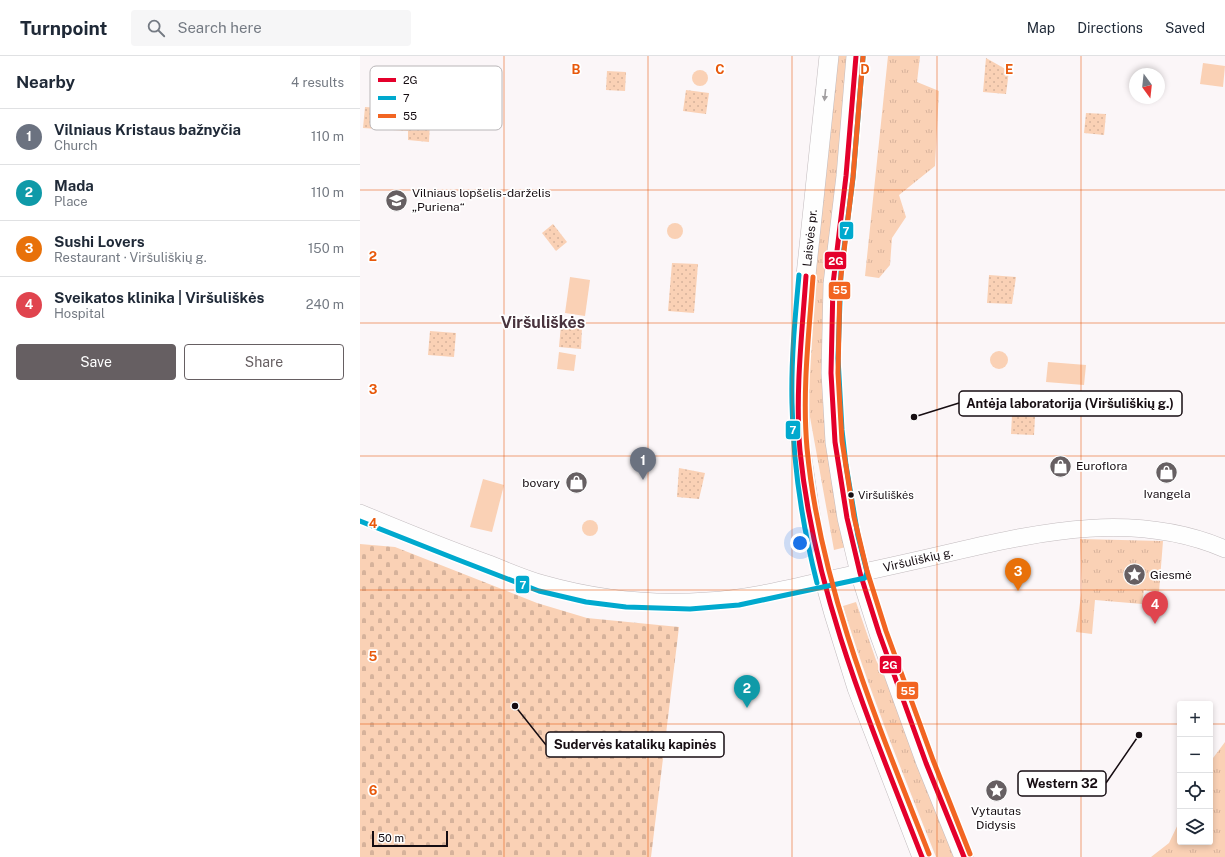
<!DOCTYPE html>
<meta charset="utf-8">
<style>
:root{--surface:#fff;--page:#f6f6f7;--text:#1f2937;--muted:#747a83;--line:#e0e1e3;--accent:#665f62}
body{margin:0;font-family:"Public Sans",sans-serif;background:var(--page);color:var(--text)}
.controls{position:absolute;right:12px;bottom:12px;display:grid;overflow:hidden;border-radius:4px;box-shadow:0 2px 6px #0003}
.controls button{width:36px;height:36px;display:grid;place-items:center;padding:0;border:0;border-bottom:1px solid var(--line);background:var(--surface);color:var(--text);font:20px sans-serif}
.compass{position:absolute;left:769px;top:12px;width:36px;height:36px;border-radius:50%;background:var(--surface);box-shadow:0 2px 6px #0003;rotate:165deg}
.scale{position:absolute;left:12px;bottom:10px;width:76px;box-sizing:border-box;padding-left:4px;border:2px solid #160d12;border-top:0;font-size:11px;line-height:14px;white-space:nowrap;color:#160d12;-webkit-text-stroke:3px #fff;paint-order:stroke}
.you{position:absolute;left:440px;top:487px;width:14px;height:14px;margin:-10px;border:3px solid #fff;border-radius:50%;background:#1a73e8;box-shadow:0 0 0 6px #1a73e833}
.badge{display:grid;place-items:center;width:26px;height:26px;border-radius:50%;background:var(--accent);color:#fff;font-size:13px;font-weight:700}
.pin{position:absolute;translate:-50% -33px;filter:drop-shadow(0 1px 2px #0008)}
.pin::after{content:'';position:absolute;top:21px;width:14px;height:12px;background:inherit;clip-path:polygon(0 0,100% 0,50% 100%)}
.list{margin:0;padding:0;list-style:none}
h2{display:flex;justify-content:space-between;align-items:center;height:52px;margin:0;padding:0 16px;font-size:17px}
h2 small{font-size:13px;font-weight:400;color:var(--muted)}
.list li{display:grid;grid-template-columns:26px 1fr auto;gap:12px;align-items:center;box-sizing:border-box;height:56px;padding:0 16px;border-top:1px solid var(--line)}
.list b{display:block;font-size:15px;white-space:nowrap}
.list p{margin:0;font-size:13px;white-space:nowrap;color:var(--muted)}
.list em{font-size:13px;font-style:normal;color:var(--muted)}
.actions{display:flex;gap:8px;padding:12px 16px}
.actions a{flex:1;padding:9px 0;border:1px solid var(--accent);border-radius:4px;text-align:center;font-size:14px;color:var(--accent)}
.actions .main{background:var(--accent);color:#fff}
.icon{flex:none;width:22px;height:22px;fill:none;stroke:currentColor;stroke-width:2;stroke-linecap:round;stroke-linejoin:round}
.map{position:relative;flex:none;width:865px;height:801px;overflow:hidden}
header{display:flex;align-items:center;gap:24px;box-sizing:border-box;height:56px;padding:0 20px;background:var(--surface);border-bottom:1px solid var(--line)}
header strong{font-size:19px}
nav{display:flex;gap:22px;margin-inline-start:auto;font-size:14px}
.search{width:280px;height:36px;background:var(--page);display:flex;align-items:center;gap:10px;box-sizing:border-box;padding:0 14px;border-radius:4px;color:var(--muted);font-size:15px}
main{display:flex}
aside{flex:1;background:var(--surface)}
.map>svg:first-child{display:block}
.grass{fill:url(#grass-tufts)}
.cemetery{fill:url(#cemetery-stones)}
.park{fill:url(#park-dots)}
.garden{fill:#fad1b5}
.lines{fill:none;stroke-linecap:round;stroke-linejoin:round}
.secondary-casing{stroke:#c2bbbe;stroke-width:18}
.primary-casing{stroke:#c2bbbe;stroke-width:20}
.secondary{stroke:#fefefe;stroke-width:17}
.primary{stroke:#fefefe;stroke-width:19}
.bus-1-casing{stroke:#fff;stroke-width:8}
.bus-2-casing{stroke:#fff;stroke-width:8}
.bus-3-casing{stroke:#fff;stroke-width:8}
.bus-1{stroke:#e4002b;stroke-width:5}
.bus-2{stroke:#00a9ce;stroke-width:5}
.bus-3{stroke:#f26522;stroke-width:5}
.oneway{fill:#a19ea0}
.grid{fill:none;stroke:#e8590c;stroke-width:1;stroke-opacity:0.55}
.bus-dot{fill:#160d12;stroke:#fff;stroke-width:1.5}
.labels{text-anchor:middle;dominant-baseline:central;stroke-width:3.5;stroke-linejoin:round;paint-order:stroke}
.bus-label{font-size:11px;fill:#160d12;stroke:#fff;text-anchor:start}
.poi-label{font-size:12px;fill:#160d12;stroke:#fff;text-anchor:start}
.street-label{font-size:12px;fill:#160d12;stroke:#fff}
.district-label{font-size:16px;font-weight:bold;fill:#49343e;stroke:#fff}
.key{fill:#fff;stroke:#b9b6b8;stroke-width:1}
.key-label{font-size:11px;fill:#160d12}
.grid-label{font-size:13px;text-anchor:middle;font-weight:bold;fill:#e8590c;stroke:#fff;stroke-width:3.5;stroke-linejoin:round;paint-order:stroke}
.leader{fill:none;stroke:#160d12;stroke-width:1.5}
.callout-dot{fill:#160d12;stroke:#fff;stroke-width:1.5}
.callout{fill:#fff;stroke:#160d12;stroke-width:1.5}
.callout-label{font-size:13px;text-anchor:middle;font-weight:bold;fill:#160d12}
.line-badge{stroke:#fff;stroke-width:1.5}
.badge-label{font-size:11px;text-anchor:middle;font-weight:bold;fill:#fff}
</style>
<header>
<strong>Turnpoint</strong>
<div class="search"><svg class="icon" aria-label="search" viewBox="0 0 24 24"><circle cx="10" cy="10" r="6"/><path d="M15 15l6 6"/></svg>Search here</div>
<nav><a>Map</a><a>Directions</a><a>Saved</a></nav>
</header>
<main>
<aside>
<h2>Nearby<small>4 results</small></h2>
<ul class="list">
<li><span class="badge" style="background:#6b7280">1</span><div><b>Vilniaus Kristaus bažnyčia</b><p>Church</p></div><em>110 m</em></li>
<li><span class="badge" style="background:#0f9aa8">2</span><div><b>Mada</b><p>Place</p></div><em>110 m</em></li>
<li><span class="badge" style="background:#e8710a">3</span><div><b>Sushi Lovers</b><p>Restaurant · Viršuliškių g.</p></div><em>150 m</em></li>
<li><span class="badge" style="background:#e0444e">4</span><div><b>Sveikatos klinika | Viršuliškės</b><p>Hospital</p></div><em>240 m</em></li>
</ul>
<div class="actions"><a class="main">Save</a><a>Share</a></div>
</aside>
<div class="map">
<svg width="865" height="801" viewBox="0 0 865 801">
<defs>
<pattern id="grass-tufts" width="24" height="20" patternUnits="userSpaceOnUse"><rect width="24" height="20" fill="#fad1b5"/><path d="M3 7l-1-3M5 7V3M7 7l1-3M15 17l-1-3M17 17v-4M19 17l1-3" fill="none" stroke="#d6b29b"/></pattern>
<pattern id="cemetery-stones" width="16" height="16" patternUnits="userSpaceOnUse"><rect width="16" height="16" fill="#fad1b5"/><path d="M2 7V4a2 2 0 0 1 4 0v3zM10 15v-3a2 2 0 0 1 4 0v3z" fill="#d6b29b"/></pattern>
<pattern id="park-dots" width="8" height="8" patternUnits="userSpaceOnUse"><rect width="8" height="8" fill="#fad1b5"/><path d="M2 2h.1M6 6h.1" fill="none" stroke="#d6b29b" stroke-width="1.8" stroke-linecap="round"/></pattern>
</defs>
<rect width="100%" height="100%" fill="#fbf6f8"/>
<g class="grass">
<polygon points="476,0 490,0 470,197 486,491 474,494 450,361 449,336 448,290"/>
<polygon points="528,0 560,0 557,26 579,35 575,110 539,139 546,161 532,182 530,209 519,222 505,220"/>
<polygon points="720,483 803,485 799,536 784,534 782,548 735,544 732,578 716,576 722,532"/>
<path d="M496,546L516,604L536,645L598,801H576C543,718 509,635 483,550Z"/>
<polygon points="865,686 865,801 791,801 809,787 820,764 820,786 850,786 850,706"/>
</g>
<polygon class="cemetery" points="0,488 35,491 177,547 227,562 319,571 291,801 0,801"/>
<g class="park">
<polygon points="626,2 649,15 646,38 623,36"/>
<polygon points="247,15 266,16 265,35 246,34"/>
<polygon points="326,34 349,37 346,58 323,55"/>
<polygon points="5,51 52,54 51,63 70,65 69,86 48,84 48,75 3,72"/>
<polygon points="726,57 746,58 744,79 724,77"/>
<polygon points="193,168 207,186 196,195 182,177"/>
<polygon points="312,207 338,208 334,257 308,255"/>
<polygon points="629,219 656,221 652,248 627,247"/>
<polygon points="201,269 222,271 221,293 199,291"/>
<polygon points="70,275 96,277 94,301 68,299"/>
<polygon points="652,359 675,361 674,379 651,378"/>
<polygon points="319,412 345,417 339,443 317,441"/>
</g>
<g class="garden">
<polygon points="843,7 865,10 863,31 840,28"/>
<circle cx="340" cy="22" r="8"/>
<circle cx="315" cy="175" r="8"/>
<polygon points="210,221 230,224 225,260 205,257"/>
<circle cx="639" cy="304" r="9"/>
<polygon points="199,296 216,299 214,315 197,313"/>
<polygon points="688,306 726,309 724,329 686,326"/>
<polygon points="123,423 144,429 132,476 110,471"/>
<circle cx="230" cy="472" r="8"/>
</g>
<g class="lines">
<defs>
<path id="secondary" d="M0,457C43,475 85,492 129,508C147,515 165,523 183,528C236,543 292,549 347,545C383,543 418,535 453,527C500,517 546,507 593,496C683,475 776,455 865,493"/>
<g id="primary">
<polyline points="469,0 446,219 439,321 440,389 455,490 474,558 497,632 562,801"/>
<polyline points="496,0 486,120 473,228 471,317 475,386 487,462 500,517 519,577 566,707 604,801"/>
</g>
</defs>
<use href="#secondary" class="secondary-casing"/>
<use href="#primary" class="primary-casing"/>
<use href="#secondary" class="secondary"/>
<use href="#primary" class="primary"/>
<defs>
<g id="bus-1">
<polyline points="496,0 486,120 473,228 471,317 475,386 487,462 500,517 519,577 566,707 604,801"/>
<path d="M446,220C442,278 435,337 440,395C454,537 511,670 562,801"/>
</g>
<g id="bus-2">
<path d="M439,219C435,262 431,304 432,347C433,408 442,468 457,527"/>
<polyline points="0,465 96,503 179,535 226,546 266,551 330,553 379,549 505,522 507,516 498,480 486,409 482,374 478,302 481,216 493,122 503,1"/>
</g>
<g id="bus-3">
<polyline points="503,1 493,121 480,228 478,317 482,385 494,461 507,515 526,575 573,704 610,798"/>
<path d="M453,221C449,277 442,335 447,392C460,532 518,668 569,798"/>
</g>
</defs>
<use href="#bus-1" class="bus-1-casing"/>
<use href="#bus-2" class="bus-2-casing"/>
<use href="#bus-3" class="bus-3-casing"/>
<use href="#bus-1" class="bus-1"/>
<use href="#bus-2" class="bus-2"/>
<use href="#bus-3" class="bus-3"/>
</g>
<defs><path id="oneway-solid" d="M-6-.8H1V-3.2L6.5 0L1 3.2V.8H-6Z"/></defs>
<use class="oneway" href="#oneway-solid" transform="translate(465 39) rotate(96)"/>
<path class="grid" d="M144,0V801M288,0V801M432,0V801M577,0V801M721,0V801M0,134H865M0,267H865M0,400H865M0,534H865M0,668H820M850,668H865"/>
<defs>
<symbol id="school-disc" viewBox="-11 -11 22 22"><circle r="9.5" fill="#665f62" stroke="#fff"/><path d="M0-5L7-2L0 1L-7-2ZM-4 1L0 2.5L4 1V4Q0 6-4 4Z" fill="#fff"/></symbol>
<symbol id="shop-disc" viewBox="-11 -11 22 22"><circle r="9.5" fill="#665f62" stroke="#fff"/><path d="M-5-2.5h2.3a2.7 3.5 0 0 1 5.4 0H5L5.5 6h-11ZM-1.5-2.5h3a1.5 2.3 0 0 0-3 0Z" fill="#fff"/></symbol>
<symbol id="sight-disc" viewBox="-11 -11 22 22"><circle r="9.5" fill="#665f62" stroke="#fff"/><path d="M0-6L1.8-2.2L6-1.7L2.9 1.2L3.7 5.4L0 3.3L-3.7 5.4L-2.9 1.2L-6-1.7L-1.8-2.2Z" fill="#fff"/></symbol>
</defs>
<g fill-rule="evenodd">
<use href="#school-disc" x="24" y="132" width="25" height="25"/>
<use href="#shop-disc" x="688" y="398" width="25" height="25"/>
<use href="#shop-disc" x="794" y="404" width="25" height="25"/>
<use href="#shop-disc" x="204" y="414" width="25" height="25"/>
<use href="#sight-disc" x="762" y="506" width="25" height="25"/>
<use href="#sight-disc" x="624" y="722" width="25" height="25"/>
</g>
<circle class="bus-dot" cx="491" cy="439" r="3.5"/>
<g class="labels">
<g class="bus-label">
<text x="498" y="439">Viršuliškės</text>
</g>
<g class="poi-label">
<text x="52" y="137">Vilniaus lopšelis-darželis<tspan x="52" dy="14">„Puriena“</tspan></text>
<text x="716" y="410">Euroflora</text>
<text x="200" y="427" text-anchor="end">bovary</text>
<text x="807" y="438" text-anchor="middle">Ivangela</text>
<text x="790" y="519">Giesmė</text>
<text x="636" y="755" text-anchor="middle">Vytautas<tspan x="636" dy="14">Didysis</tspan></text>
</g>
<g class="street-label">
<text transform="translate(450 182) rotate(-84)">Laisvės pr.</text>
<text transform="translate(558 504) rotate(-13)">Viršuliškių g.</text>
</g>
<g class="district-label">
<text x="183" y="266">Viršuliškės</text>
</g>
</g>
<rect x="10" y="10" width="132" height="64" rx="6" class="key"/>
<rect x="18" y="22" width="18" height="4" fill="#e4002b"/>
<rect x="18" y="40" width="18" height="4" fill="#00a9ce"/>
<rect x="18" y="58" width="18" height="4" fill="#f26522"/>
<g class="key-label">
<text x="43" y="28">2G</text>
<text x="43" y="46">7</text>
<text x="43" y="64">55</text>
</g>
<g class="grid-label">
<text x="216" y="18">B</text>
<text x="360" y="18">C</text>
<text x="505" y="18">D</text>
<text x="649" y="18">E</text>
<text x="13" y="205">2</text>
<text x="13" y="338">3</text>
<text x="13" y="472">4</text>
<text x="13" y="605">5</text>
<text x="13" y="739">6</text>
</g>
<path class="leader" d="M554 361L599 347M155 650L186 689M779 679L746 727"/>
<g class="callout-dot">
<circle cx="554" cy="361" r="4"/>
<circle cx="155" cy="650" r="4"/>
<circle cx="779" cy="679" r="4"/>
</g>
<g class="callout">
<rect x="599" y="335" width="223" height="25" rx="4"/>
<rect x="186" y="676" width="178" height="25" rx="4"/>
<rect x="658" y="715" width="88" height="25" rx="4"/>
</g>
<g class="callout-label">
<text x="710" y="352">Antėja laboratorija (Viršuliškių g.)</text>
<text x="275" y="693">Sudervės katalikų kapinės</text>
<text x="702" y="732">Western 32</text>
</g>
<g class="line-badge">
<rect x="479" y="165" width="15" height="19" rx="4" fill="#00a9ce"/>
<rect x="464" y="195" width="23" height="19" rx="4" fill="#e4002b"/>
<rect x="468" y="225" width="23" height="19" rx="4" fill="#f26522"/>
<rect x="425" y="364" width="16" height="20" rx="4" fill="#00a9ce"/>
<rect x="155" y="519" width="15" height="19" rx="4" fill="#00a9ce"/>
<rect x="519" y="599" width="23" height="19" rx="4" fill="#e4002b"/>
<rect x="536" y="625" width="23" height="19" rx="4" fill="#f26522"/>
</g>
<g class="badge-label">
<text x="486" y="179">7</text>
<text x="476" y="209">2G</text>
<text x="480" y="238">55</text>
<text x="433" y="378">7</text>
<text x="163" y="533">7</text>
<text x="530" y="613">2G</text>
<text x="548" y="639">55</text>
</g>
</svg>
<div class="controls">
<button>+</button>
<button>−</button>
<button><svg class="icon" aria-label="locate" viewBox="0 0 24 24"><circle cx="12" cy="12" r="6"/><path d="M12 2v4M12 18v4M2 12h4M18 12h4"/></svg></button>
<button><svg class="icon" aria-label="layers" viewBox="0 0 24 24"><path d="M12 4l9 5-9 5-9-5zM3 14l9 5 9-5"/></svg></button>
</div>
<svg class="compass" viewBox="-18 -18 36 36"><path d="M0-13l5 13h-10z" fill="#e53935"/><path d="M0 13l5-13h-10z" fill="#747a83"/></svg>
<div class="scale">50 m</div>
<div class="you"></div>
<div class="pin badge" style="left:283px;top:424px;background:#6b7280">1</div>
<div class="pin badge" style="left:387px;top:652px;background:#0f9aa8">2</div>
<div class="pin badge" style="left:658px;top:535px;background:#e8710a">3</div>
<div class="pin badge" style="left:795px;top:568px;background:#e0444e">4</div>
</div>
</main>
